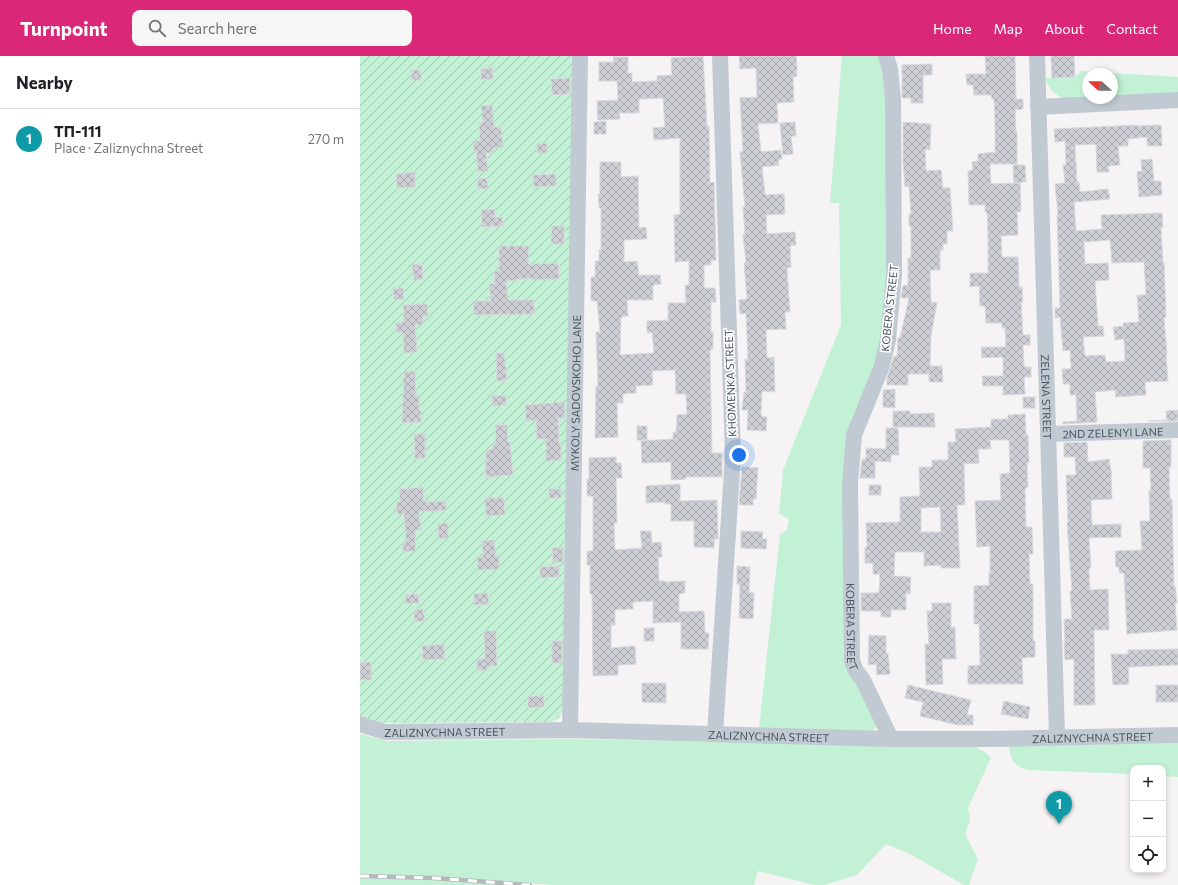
<!DOCTYPE html>
<meta charset="utf-8">
<style>
:root{--surface:#fff;--page:#f6f6f6;--text:#202124;--muted:#757577;--line:#e0e0e0;--accent:#db2777}
body{margin:0;font-family:Commissioner,sans-serif;background:var(--page);color:var(--text)}
.controls{position:absolute;right:12px;bottom:12px;display:grid;overflow:hidden;border-radius:8px;box-shadow:0 2px 6px #0003}
.controls button{width:36px;height:36px;display:grid;place-items:center;padding:0;border:0;border-bottom:1px solid var(--line);background:var(--surface);color:var(--text);font:20px sans-serif}
.compass{position:absolute;left:722px;top:12px;width:36px;height:36px;border-radius:50%;background:var(--surface);box-shadow:0 2px 6px #0003;rotate:291deg}
.you{position:absolute;left:379px;top:399px;width:14px;height:14px;margin:-10px;border:3px solid #fff;border-radius:50%;background:#1a73e8;box-shadow:0 0 0 6px #1a73e833}
.badge{display:grid;place-items:center;width:26px;height:26px;border-radius:50%;background:var(--accent);color:#fff;font-size:13px;font-weight:700}
.pin{position:absolute;translate:-50% -33px;filter:drop-shadow(0 1px 2px #0008)}
.pin::after{content:'';position:absolute;top:21px;width:14px;height:12px;background:inherit;clip-path:polygon(0 0,100% 0,50% 100%)}
.list{margin:0;padding:0;list-style:none}
h2{display:flex;justify-content:space-between;align-items:center;height:52px;margin:0;padding:0 16px;font-size:17px}
h2 small{font-size:13px;font-weight:400;color:var(--muted)}
.list li{display:grid;grid-template-columns:26px 1fr auto;gap:12px;align-items:center;box-sizing:border-box;height:60px;padding:0 16px;border-top:1px solid var(--line)}
.list b{display:block;font-size:15px;white-space:nowrap}
.list p{margin:0;font-size:13px;white-space:nowrap;color:var(--muted)}
.list em{font-size:13px;font-style:normal;color:var(--muted)}
.icon{flex:none;width:22px;height:22px;fill:none;stroke:currentColor;stroke-width:2;stroke-linecap:round;stroke-linejoin:round}
.map{position:relative;flex:none;width:818px;height:829px;overflow:hidden}
header{display:flex;align-items:center;gap:24px;box-sizing:border-box;height:56px;padding:0 20px;background:var(--accent);color:#fff}
header strong{font-size:19px}
nav{display:flex;gap:22px;margin-inline-start:auto;font-size:14px}
.search{width:280px;height:36px;background:var(--page);display:flex;align-items:center;gap:10px;box-sizing:border-box;padding:0 14px;border-radius:8px;color:var(--muted);font-size:15px}
main{display:flex}
aside{flex:1;background:var(--surface)}
.map>svg:first-child{display:block}
.green{fill:#c3f1d5}
.garden{fill:url(#garden-furrows)}
.building{fill:url(#building-cross-hatch);stroke:#d7d9de;fill-rule:evenodd}
.lines{fill:none;stroke-linecap:round;stroke-linejoin:round}
.minor{stroke:#c1cad2;stroke-width:16}
.rail-casing{stroke:#b5b8bd;stroke-width:4.5}
.rail{stroke:#fff;stroke-width:3;stroke-dasharray:9;stroke-linecap:butt}
.labels{text-anchor:middle;dominant-baseline:central;stroke-width:3.5;stroke-linejoin:round;paint-order:stroke}
.street-label{font-size:11px;fill:#4a5661;stroke:#fff}
</style>
<header>
<strong>Turnpoint</strong>
<div class="search"><svg class="icon" aria-label="search" viewBox="0 0 24 24"><circle cx="10" cy="10" r="6"/><path d="M15 15l6 6"/></svg>Search here</div>
<nav><a>Home</a><a>Map</a><a>About</a><a>Contact</a></nav>
</header>
<main>
<aside>
<h2>Nearby<small></small></h2>
<ul class="list">
<li><span class="badge" style="background:#0f9aa8">1</span><div><b>ТП-111</b><p>Place · Zaliznychna Street</p></div><em>270 m</em></li>
</ul>
</aside>
<div class="map">
<svg width="818" height="829" viewBox="0 0 818 829">
<defs>
<pattern id="garden-furrows" width="10" height="10" patternUnits="userSpaceOnUse"><rect width="10" height="10" fill="#c3f1d5"/><path d="M-1 1l2-2M0 10L10 0M9 11l2-2" fill="none" stroke="#a0c6b0"/></pattern>
<pattern id="building-cross-hatch" width="8" height="8" patternUnits="userSpaceOnUse"><rect width="8" height="8" fill="#cdcfd5"/><path d="M0 0l8 8M0 8l8-8" fill="none" stroke="#a8abb0"/></pattern>
</defs>
<rect width="100%" height="100%" fill="#f5f3f3"/>
<g class="green">
<polygon points="482,0 522,0 526,14 529,220 524,283 490,378 489,606 517,670 513,675 399,673 420,478 427,474 429,463 419,458 423,414 481,269 479,147 470,147"/>
<polygon points="721,15 818,21 818,39 752,42 752,18 728,18 728,42 704,44 692,35 684,22 715,21"/>
<polygon points="0,678 27,685 209,683 615,691 625,696 631,702 608,752 610,764 605,778 618,803 609,829 604,829 550,798 526,788 497,819 464,829 455,829 398,815 394,829 193,829 73,820 0,819"/>
<path d="M818,687V721L803,720V712H773V718L668,714C653,709 651,705 649,690Z"/>
<polygon points="0,822 73,823 148,829 0,829"/>
</g>
<polygon class="garden" points="0,0 217,0 203,653 199,662 191,666 24,667 0,660"/>
<g class="building">
<polygon points="343,0 347,70 349,70 350,127 354,126 356,204 351,205 351,209 344,209 344,232 355,232 356,246 351,246 351,276 353,276 353,293 350,294 352,397 362,397 362,421 326,421 326,423 311,424 311,406 282,407 281,385 313,383 313,376 316,376 317,359 327,358 326,338 316,338 315,314 292,315 293,329 276,330 276,337 263,338 263,347 257,347 258,381 235,382 236,331 238,330 236,276 240,276 237,245 231,245 231,221 235,221 235,205 239,205 239,194 241,194 241,152 239,152 238,138 240,138 240,106 261,106 261,121 278,120 279,172 286,171 287,183 264,184 264,206 277,205 279,219 300,219 301,228 293,229 293,244 267,244 268,260 261,261 260,299 294,297 292,276 287,277 287,265 308,264 308,247 326,247 325,229 329,229 329,205 315,206 314,159 320,158 320,82 294,84 293,72 305,71 303,42 279,43 279,57 259,57 260,63 238,64 237,45 258,44 257,25 239,25 239,6 254,6 253,1 268,1 268,17 272,17 272,26 297,25 297,20 312,19 311,2"/>
<polygon points="379,0 436,0 437,11 437,20 433,21 434,46 417,47 418,67 398,68 401,96 421,94 422,103 418,104 419,109 402,111 405,139 424,138 425,158 406,159 407,178 435,176 436,189 430,190 431,211 427,212 430,256 425,256 426,273 406,274 407,302 414,301 415,336 402,335 401,360 407,361 406,375 387,374 388,354 382,354 384,336 386,336 385,303 388,303 386,257 380,258 379,244 387,243 384,207 386,207 383,178 385,178 383,151 385,151 380,96 383,96 380,42 397,41 396,12 380,13"/>
<polygon points="625,0 655,0 656,43 663,43 663,53 655,54 656,76 657,76 657,108 630,108 631,128 660,127 661,155 657,156 658,179 641,180 642,201 658,201 659,231 662,231 663,246 661,246 663,279 670,279 670,289 663,289 664,311 671,311 671,321 664,321 665,338 643,339 643,330 623,330 622,320 643,320 643,301 622,302 621,291 646,291 645,272 642,272 642,267 626,267 625,250 620,250 619,230 610,231 610,217 628,217 628,178 627,156 625,156 625,149 609,149 608,115 613,114 612,106 618,105 618,98 635,96 635,67 634,43 632,43 631,39 614,39 613,29 607,29 606,18 626,18"/>
<polygon points="691,0 714,0 715,21 692,22"/>
<polygon points="572,8 572,19 563,19 563,47 551,47 551,42 542,42 542,9"/>
<polygon points="133,12 133,23 121,24 121,13"/>
<polygon points="51,14 61,14 61,24 52,24"/>
<polygon points="210,22 210,38 192,39 191,23"/>
<polygon points="132,49 134,71 141,71 143,91 133,92 133,97 126,97 128,115 118,116 116,95 114,95 113,85 120,85 119,67 123,67 121,50"/>
<polygon points="246,65 246,78 234,78 234,66"/>
<polygon points="435,66 436,80 431,80 433,98 423,99 420,67"/>
<polygon points="543,66 571,68 570,94 565,93 566,115 581,114 583,132 590,132 593,175 587,175 587,188 583,188 583,194 580,194 580,214 570,214 571,246 577,247 571,279 570,310 582,310 583,326 569,326 569,318 548,318 548,329 527,329 527,323 534,300 537,300 538,282 540,282 549,242 541,242 543,230 548,229 548,202 551,202 551,170 549,170 549,158 551,158 549,130 545,131 543,104"/>
<path d="M777,69V70L801,69L802,90H787V81L768,83V90H758L760,109L748,110L749,116H737L736,88L715,89L717,126H719L720,136L748,133L750,143L714,146L716,175L742,173L741,159L802,157L803,171L801,172L803,207L804,206L806,261H804L807,298H806L808,325L785,326L786,339L756,341L755,334L735,336L737,366L703,368V366L717,365L716,339H710V328H703L702,313H711L710,294L703,295L700,261L695,262V252H700L697,159H698L695,128L705,127L703,109H706L705,85L695,86L694,73ZM750,184L752,207L784,206L786,239H777L779,266L763,267L764,270L753,271L755,284L764,283L765,305L746,306L745,299L725,300L723,281L744,280L743,270H738L735,225L749,224L748,207L725,208L724,186Z"/>
<polygon points="187,87 187,97 177,97 177,88"/>
<polygon points="792,103 794,125 801,125 802,139 779,141 777,116 782,115 781,104"/>
<polygon points="653,109 665,109 666,126 654,127"/>
<polygon points="55,116 55,131 37,132 36,118"/>
<polygon points="196,118 196,130 174,131 173,119"/>
<polygon points="127,122 128,132 118,133 117,123"/>
<polygon points="135,153 135,161 142,161 143,170 122,171 121,154"/>
<polygon points="192,170 204,170 204,188 191,188"/>
<polygon points="139,190 169,190 168,208 198,207 199,223 173,224 173,222 146,225 148,244 174,244 174,258 114,259 113,245 131,245 129,228 135,227 134,215 139,215"/>
<polygon points="62,208 63,223 54,224 52,209"/>
<polygon points="33,232 43,232 44,243 34,244"/>
<polygon points="67,248 68,260 63,260 63,269 55,269 57,296 44,297 43,277 37,277 36,267 44,266 43,249"/>
<polygon points="136,297 144,297 147,324 137,325"/>
<polygon points="55,315 56,339 59,339 59,355 61,355 61,366 42,367 43,339 44,339 43,322 45,322 44,316"/>
<polygon points="535,333 535,352 523,351 523,334"/>
<polygon points="146,339 146,349 133,350 132,340"/>
<rect x="663" y="341" width="12" height="11"/>
<polygon points="204,346 205,362 198,362 199,387 201,387 201,404 186,405 186,383 177,383 176,364 166,365 165,349"/>
<polygon points="818,354 818,365 788,365 807,364 806,355"/>
<polygon points="533,355 550,355 550,358 574,357 575,371 533,371"/>
<path d="M665,358L666,379H668L669,407H667L668,431L665,432L666,471H672L673,498H669L670,528H673V585H675V601L662,602L663,628H608V610L620,609L619,568H614V530L629,529V517H630V490L617,491L615,445L641,444L640,418L650,417L649,384H630L631,393H618L619,407L604,408L605,449H597L600,512H581V509L564,510V496H535L534,520L551,521L550,538L546,537V554H531V561H521V555H501V537H519L520,518H513V507H505V491H507L506,467L540,466V441L560,440L559,411H572V404H588V386H596L595,373L631,371V363H648V359ZM580,451L581,476H561V452Z"/>
<polygon points="135,369 147,369 148,386 150,386 153,419 126,421 125,410 126,410 126,394 133,393 133,387 136,387"/>
<rect x="277" y="370" width="10" height="14"/>
<polygon points="526,372 538,372 539,399 531,399 531,406 515,405 515,422 500,422 502,403 506,403 506,392 526,393"/>
<polygon points="54,378 65,378 65,402 55,403"/>
<polygon points="811,384 811,411 809,411 810,443 812,443 814,531 815,530 817,547 815,547 817,574 767,578 764,517 759,517 759,511 756,511 755,495 782,494 780,465 790,465 789,434 791,434 790,412 783,412 783,385"/>
<polygon points="727,386 728,406 749,403 752,420 751,420 752,443 731,444 732,469 761,468 761,481 729,482 731,512 729,512 730,534 748,533 749,574 734,574 735,649 714,649 714,603 705,604 704,586 705,586 704,563 712,563 710,535 712,535 707,467 708,467 706,419 716,419 715,401 704,401 704,387"/>
<polygon points="256,401 256,407 261,407 262,422 256,422 257,467 254,467 255,494 282,492 280,475 291,475 292,487 301,486 302,501 298,501 299,525 305,525 305,526 325,525 325,537 319,538 319,556 344,555 345,577 349,577 348,593 321,593 321,566 293,567 293,545 273,546 273,553 255,554 255,569 251,569 251,592 275,590 276,608 258,609 258,619 233,620 232,538 230,538 230,509 227,509 227,495 233,495 233,440 227,440 227,423 229,423 229,402"/>
<polygon points="382,411 398,412 396,443 393,443 393,449 379,449"/>
<polygon points="320,428 320,445 357,444 358,483 354,483 354,492 334,491 334,465 311,465 311,448 305,448 305,446 286,447 286,430"/>
<rect x="509" y="429" width="12" height="10"/>
<polygon points="63,431 64,446 86,445 86,454 59,456 61,474 55,474 56,495 43,496 43,486 46,486 44,458 37,458 36,446 40,446 39,433"/>
<rect x="189" y="433" width="12" height="9"/>
<polygon points="125,442 144,442 145,459 126,460"/>
<polygon points="88,467 88,482 79,483 78,468"/>
<polygon points="381,475 403,476 402,483 407,483 406,493 381,492"/>
<polygon points="134,484 136,500 139,500 139,513 118,514 117,501 123,501 122,485"/>
<polygon points="203,491 203,506 193,506 192,492"/>
<polygon points="199,510 199,521 180,522 180,511"/>
<polygon points="377,510 390,511 389,536 394,537 393,563 379,562 380,529 377,528"/>
<polygon points="128,537 129,548 115,549 114,538"/>
<polygon points="58,538 59,547 46,548 45,539"/>
<polygon points="572,547 591,547 591,571 595,571 596,603 582,603 583,628 566,629 565,588 569,588 567,555 572,555"/>
<polygon points="63,553 65,565 55,566 54,554"/>
<rect x="284" y="572" width="10" height="13"/>
<polygon points="124,575 136,575 137,610 128,610 128,614 117,614 117,603 125,603"/>
<polygon points="509,579 526,580 526,598 528,598 530,618 517,619 516,608 508,609"/>
<rect x="192" y="585" width="10" height="22"/>
<polygon points="84,588 85,603 63,604 62,590"/>
<polygon points="818,593 818,609 768,611 769,628 753,629 751,598 768,598 768,594"/>
<polygon points="11,606 11,624 0,624 0,607"/>
<polygon points="282,627 306,627 306,647 282,646"/>
<polygon points="548,629 611,644 607,659 613,659 613,669 598,669 560,660 563,646 545,642"/>
<rect x="796" y="629" width="22" height="17"/>
<polygon points="168,640 184,640 184,651 168,652"/>
<polygon points="644,645 670,651 668,663 641,658"/>
</g>
<g class="lines">
<g class="minor">
<path id="s1" d="M526,0L530,13L533,43L534,219L528,284L522,310L494,379L490,428L492,605L496,615L503,624L531,683"/>
<path id="s2" d="M677,0L697,681"/>
<polyline points="678,51 818,44"/>
<path id="s3" d="M688,378L818,374"/>
<path id="s4" d="M0,668L25,676L210,674L531,683H632L818,679"/>
<path id="s5" d="M210,674L220,0"/>
<polyline points="355,678 373,399 360,0"/>
</g>
<defs>
<polyline id="rail" points="0,820 73,822 170,829"/>
</defs>
<use href="#rail" class="rail-casing"/>
<use href="#rail" class="rail"/>
</g>
<g class="labels">
<g class="street-label">
<text transform="translate(529 252) rotate(-84)">KOBERA STREET</text>
<text transform="translate(370 327) rotate(-92)">KHOMENKA STREET</text>
<text stroke="none"><textPath href="#s5" startOffset="337">MYKOLY SADOVSKOHO LANE</textPath></text>
<text stroke="none"><textPath href="#s2" startOffset="341">ZELENA STREET</textPath></text>
<text stroke="none"><textPath href="#s3" startOffset="65">2ND ZELENYI LANE</textPath></text>
<text stroke="none"><textPath href="#s1" startOffset="578">KOBERA STREET</textPath></text>
<text stroke="none"><textPath href="#s4" startOffset="86">ZALIZNYCHNA STREET</textPath></text>
<text stroke="none"><textPath href="#s4" startOffset="410">ZALIZNYCHNA STREET</textPath></text>
<text stroke="none"><textPath href="#s4" startOffset="734">ZALIZNYCHNA STREET</textPath></text>
</g>
</g>
</svg>
<div class="controls">
<button>+</button>
<button>−</button>
<button><svg class="icon" aria-label="locate" viewBox="0 0 24 24"><circle cx="12" cy="12" r="6"/><path d="M12 2v4M12 18v4M2 12h4M18 12h4"/></svg></button>
</div>
<svg class="compass" viewBox="-18 -18 36 36"><path d="M0-13l5 13h-10z" fill="#e53935"/><path d="M0 13l5-13h-10z" fill="#757577"/></svg>
<div class="you"></div>
<div class="pin badge" style="left:699px;top:768px;background:#0f9aa8">1</div>
</div>
</main>
